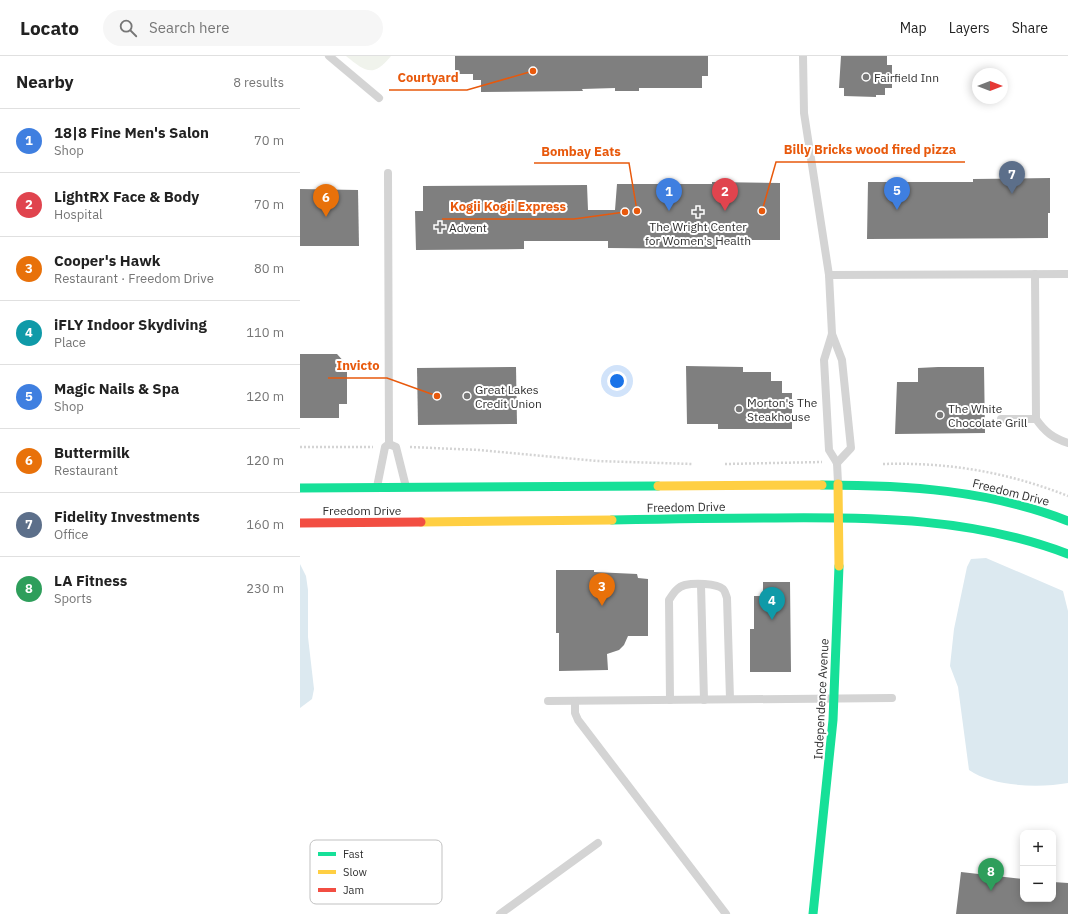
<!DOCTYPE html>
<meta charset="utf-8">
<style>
:root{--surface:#fff;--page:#f6f6f6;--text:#222;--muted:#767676;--line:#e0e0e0;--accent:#787878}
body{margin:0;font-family:"IBM Plex Sans",sans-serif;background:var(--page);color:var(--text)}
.controls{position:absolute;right:12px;bottom:12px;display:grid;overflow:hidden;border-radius:8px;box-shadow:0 2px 10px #0003}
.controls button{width:36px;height:36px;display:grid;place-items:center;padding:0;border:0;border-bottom:1px solid var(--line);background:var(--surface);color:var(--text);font:20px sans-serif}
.compass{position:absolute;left:672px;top:12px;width:36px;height:36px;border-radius:50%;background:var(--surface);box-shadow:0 2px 10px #0003;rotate:90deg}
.you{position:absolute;left:317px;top:325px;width:14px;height:14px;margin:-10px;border:3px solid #fff;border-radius:50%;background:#1a73e8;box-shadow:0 0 0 6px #1a73e833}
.badge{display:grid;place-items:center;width:26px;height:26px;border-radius:50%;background:var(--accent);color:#fff;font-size:13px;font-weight:700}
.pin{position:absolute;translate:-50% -33px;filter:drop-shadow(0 1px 2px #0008)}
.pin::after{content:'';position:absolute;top:21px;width:14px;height:12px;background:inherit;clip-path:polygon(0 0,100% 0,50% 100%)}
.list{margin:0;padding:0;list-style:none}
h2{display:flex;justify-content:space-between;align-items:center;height:52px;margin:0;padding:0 16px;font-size:17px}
h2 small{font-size:13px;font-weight:400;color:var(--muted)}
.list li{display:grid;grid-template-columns:26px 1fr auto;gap:12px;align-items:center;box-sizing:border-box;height:64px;padding:0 16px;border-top:1px solid var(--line)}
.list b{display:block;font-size:15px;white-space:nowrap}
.list p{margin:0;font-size:13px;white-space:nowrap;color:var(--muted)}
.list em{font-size:13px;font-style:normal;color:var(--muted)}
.icon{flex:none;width:22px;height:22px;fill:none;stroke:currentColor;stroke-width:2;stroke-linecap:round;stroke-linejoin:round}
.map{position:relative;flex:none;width:768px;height:858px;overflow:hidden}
header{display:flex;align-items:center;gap:24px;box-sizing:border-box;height:56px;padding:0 20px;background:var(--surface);border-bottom:1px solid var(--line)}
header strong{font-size:19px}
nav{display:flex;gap:22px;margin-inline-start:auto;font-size:14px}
.search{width:280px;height:36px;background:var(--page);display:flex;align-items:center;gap:10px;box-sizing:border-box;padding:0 14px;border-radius:22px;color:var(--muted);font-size:15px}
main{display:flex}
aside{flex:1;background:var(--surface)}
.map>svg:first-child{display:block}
.green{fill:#f0f3ec}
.water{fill:#dce9f0}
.building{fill:#7f7f7f}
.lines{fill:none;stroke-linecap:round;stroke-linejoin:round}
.path{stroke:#d4d4d4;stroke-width:2.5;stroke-dasharray:2 2;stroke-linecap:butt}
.lane{stroke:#d4d4d4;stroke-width:8}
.fast{stroke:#16e098;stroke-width:9}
.slow{stroke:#ffcf43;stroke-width:9}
.jam{stroke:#f24e42;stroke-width:9}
.poi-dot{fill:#787878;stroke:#fff;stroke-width:1.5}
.labels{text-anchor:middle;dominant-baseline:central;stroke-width:4;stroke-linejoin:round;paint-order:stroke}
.poi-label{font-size:12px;fill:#303030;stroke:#fff;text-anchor:start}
.street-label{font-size:12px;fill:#303030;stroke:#fff}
.key{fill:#fff;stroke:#c1c1c1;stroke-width:1}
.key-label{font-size:11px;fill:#303030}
.leader{fill:none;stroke:#e8590c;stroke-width:1.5}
.callout-dot{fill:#e8590c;stroke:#fff;stroke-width:1.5}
.callout-label{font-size:13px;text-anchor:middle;font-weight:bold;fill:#e8590c;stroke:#fff;stroke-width:4;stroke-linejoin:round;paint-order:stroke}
</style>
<header>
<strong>Locato</strong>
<div class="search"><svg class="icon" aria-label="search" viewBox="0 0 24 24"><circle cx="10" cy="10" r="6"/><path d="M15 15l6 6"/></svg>Search here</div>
<nav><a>Map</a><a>Layers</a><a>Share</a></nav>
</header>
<main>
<aside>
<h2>Nearby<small>8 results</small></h2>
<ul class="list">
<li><span class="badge" style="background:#3f7fe0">1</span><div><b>18|8 Fine Men's Salon</b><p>Shop</p></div><em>70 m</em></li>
<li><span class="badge" style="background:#e0444e">2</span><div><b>LightRX Face &amp; Body</b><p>Hospital</p></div><em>70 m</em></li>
<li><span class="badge" style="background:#e8710a">3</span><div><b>Cooper's Hawk</b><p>Restaurant · Freedom Drive</p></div><em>80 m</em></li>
<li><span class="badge" style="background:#0f9aa8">4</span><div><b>iFLY Indoor Skydiving</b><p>Place</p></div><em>110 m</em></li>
<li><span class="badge" style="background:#3f7fe0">5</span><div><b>Magic Nails &amp; Spa</b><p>Shop</p></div><em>120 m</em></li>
<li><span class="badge" style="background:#e8710a">6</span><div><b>Buttermilk</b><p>Restaurant</p></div><em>120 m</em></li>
<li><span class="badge" style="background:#5c6f8a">7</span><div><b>Fidelity Investments</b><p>Office</p></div><em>160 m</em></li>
<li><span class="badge" style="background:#2e9e5b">8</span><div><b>LA Fitness</b><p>Sports</p></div><em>230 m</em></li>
</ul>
</aside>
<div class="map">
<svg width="768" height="858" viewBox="0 0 768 858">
<rect width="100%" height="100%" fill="#fff"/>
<path class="green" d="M46,0H91C73,22 66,16 46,0Z"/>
<g class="water">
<path d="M686,502L763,535L768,555V727C740,732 693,731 669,714L658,631L650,610L654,573L667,511L671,503Z"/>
<polygon points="0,508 6,520 8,534 8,581 14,633 12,643 0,652"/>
</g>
<g class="building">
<polygon points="155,0 408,0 408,20 402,20 402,32 339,32 339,35 315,35 315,32 282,33 283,35 181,36 181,24 173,24 173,18 155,18"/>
<polygon points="541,0 587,0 587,9 592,9 592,32 585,32 585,39 576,39 576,41 544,40 544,32 539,32"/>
<polygon points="750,122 750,157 748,157 748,182 567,183 568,126 673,126 673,123"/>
<polygon points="412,126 480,127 480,184 417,184 417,193 308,192 308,185 224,185 224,193 116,194 115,155 123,155 123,130 287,129 288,154 315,154 317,128 412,128"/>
<polygon points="0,133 58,134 59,190 0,190"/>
<polygon points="0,298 37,298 47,309 47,348 39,348 39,362 0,362"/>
<polygon points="386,310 443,311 443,316 471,316 471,325 482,325 482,337 492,337 492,373 418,373 418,368 387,368"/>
<polygon points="216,311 217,368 118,369 117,312"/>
<polygon points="638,311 684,311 685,377 595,378 597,326 618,326 618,312"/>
<polygon points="256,514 294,514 294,516 337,518 338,522 348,523 348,580 328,580 324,589 319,594 307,598 308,614 259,615 259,577 256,577"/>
<polygon points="463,526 490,526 491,616 450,616 450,573 454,573 454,540 463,540"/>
<polygon points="661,816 723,823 723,843 753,843 753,826 768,827 768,858 656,858"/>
</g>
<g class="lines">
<g class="path">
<polyline points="0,391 73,391"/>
<polyline points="110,391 179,394 297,405 392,408"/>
<polyline points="425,408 522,406"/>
<path d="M583,408C648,406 707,416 768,440"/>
</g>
<g class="lane">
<polyline points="29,0 79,42"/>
<polyline points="503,0 504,57 529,219 532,278 524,304 529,394 537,407 538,427"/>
<path d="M735,218L736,363C745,376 753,382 768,387"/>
<polyline points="529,219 768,218"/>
<polyline points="532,278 542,304 551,392 537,407"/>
<polyline points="701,363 736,363"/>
<polyline points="89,388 96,391 106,431"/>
<polyline points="77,431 85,391 89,388 88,117"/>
<polyline points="401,529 404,644"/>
<path d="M370,644L369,544C373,538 377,531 385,529C394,527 416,527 423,533C425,535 426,539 427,542L430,643"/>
<polyline points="248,645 592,642"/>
<polyline points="275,645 275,657 278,664 426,858"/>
<polyline points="200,858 298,787"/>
</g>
<g class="fast">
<path d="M522,429C606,429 689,434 768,465"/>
<polyline points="0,432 358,430"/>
<path d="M312,464C366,463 421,462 475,462C575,461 674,462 768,498"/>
<polyline points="513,858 533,664 539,510"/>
</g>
<g class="slow">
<polyline points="538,428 539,510"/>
<polyline points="358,430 522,429"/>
<polyline points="121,466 312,464"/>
</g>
<polyline class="jam" points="0,467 121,466"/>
</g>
<g class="poi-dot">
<circle cx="566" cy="21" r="4"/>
<path d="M396 150h4v4h4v4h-4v4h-4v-4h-4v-4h4z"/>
<path d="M138 165h4v4h4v4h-4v4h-4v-4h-4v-4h4z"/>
<circle cx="167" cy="340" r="4"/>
<circle cx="439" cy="353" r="4"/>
<circle cx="640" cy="359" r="4"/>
</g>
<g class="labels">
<g class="poi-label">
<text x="574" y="21">Fairfield Inn</text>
<text x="398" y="170" text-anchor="middle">The Wright Center<tspan x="398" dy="14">for Women's Health</tspan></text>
<text x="149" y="171">Advent</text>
<text x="175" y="333">Great Lakes<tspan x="175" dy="14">Credit Union</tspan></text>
<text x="447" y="346">Morton's The<tspan x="447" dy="14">Steakhouse</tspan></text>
<text x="648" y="352">The White<tspan x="648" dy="14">Chocolate Grill</tspan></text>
</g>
<g class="street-label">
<text transform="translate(711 436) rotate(14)">Freedom Drive</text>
<text transform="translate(386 451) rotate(-1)">Freedom Drive</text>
<text x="62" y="454">Freedom Drive</text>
<text transform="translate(521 643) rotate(-87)">Independence Avenue</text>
</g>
</g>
<rect x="10" y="784" width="132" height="64" rx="6" class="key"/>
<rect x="18" y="796" width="18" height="4" fill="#16e098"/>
<rect x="18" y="814" width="18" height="4" fill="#ffcf43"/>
<rect x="18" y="832" width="18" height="4" fill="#f24e42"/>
<g class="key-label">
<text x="43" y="802">Fast</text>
<text x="43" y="820">Slow</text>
<text x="43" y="838">Jam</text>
</g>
<path class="leader" d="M233 15L167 34H89M462 155L476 106H665M337 155L329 107H234M325 156L274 163H142M137 340L87 322H28"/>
<g class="callout-dot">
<circle cx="233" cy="15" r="4"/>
<circle cx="462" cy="155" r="4"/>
<circle cx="337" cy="155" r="4"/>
<circle cx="325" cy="156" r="4"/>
<circle cx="137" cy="340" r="4"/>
</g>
<g class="callout-label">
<text x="128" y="26">Courtyard</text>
<text x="570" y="98">Billy Bricks wood fired pizza</text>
<text x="281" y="100">Bombay Eats</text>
<text x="208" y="155">Kogii Kogii Express</text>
<text x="58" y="314">Invicto</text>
</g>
</svg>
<div class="controls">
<button>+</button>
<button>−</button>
</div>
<svg class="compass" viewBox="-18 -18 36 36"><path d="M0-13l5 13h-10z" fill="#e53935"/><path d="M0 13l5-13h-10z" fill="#767676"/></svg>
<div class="you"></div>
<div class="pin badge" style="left:369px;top:155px;background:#3f7fe0">1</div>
<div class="pin badge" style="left:425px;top:155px;background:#e0444e">2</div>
<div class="pin badge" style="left:302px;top:550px;background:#e8710a">3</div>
<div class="pin badge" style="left:472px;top:564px;background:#0f9aa8">4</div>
<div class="pin badge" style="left:597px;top:154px;background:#3f7fe0">5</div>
<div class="pin badge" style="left:26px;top:161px;background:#e8710a">6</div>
<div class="pin badge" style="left:712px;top:138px;background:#5c6f8a">7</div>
<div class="pin badge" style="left:691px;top:835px;background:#2e9e5b">8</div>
</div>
</main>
